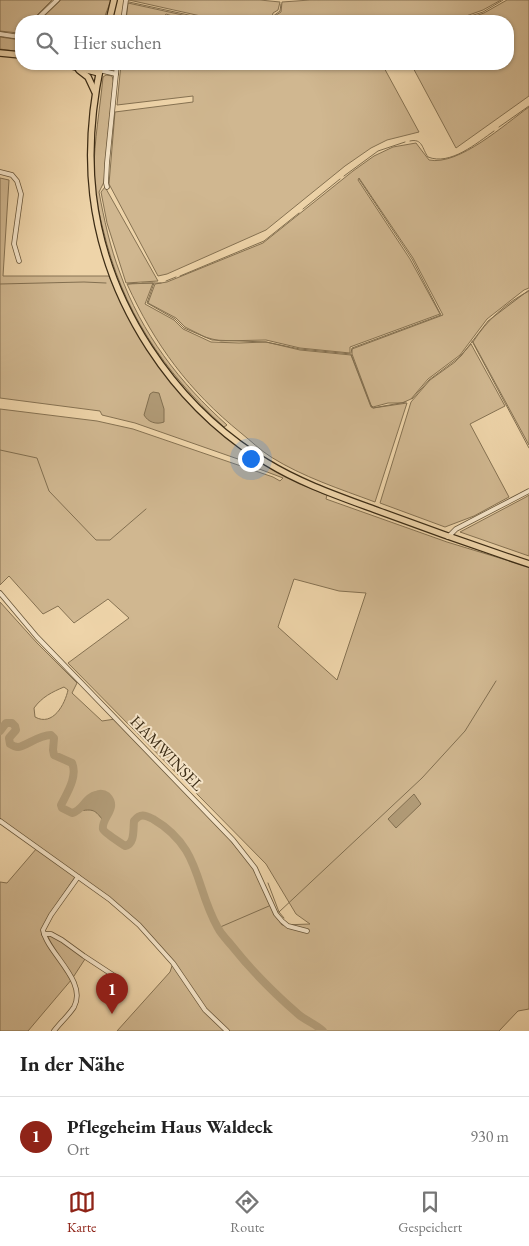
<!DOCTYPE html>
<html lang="de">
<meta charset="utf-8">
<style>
:root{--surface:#fff;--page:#f2f2f2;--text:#222;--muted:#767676;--line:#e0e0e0;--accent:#8f2418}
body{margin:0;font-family:"EB Garamond",serif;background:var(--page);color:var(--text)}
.you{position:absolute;left:250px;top:458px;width:18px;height:18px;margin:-12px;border:4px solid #fff;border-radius:50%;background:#1a73e8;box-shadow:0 0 0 8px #1a73e833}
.badge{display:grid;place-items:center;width:32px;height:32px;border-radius:50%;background:var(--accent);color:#fff;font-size:16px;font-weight:700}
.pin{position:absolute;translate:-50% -41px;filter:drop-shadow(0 1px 2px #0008)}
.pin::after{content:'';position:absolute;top:26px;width:18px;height:15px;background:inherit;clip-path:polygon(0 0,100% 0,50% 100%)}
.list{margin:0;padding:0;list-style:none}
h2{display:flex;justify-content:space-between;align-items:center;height:65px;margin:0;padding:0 20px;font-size:21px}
h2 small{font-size:16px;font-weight:400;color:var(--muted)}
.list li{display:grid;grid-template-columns:32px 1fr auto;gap:15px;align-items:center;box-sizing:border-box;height:80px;padding:0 20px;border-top:1px solid var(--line)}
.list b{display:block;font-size:19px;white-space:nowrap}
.list p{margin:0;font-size:16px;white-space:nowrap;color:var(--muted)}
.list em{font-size:16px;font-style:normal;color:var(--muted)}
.icon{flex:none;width:28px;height:28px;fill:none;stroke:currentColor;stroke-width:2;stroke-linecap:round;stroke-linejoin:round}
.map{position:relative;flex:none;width:529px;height:1031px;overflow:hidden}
.search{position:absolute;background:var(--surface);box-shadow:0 1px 4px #0004;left:15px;right:15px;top:15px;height:55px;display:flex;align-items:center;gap:12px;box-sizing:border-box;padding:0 18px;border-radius:20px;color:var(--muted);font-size:19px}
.sheet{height:145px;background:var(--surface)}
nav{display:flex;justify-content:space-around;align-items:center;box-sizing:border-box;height:70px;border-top:1px solid var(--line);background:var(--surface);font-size:14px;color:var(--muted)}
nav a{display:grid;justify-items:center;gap:2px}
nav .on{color:var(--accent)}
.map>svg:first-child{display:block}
.green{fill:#d0b790;stroke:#867252;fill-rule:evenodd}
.water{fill:#b19b77;stroke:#826f50}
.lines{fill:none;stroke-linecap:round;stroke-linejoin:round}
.stream{stroke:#826f50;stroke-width:1}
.river{stroke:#b19b77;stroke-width:8}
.street-casing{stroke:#68563a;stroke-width:5.5}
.primary-casing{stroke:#3c2c15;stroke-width:8}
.street{stroke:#f4e3c7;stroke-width:4}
.primary{stroke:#eed4a9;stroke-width:5.5}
.labels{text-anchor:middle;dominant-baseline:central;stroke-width:4;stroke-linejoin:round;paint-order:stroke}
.street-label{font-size:16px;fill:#3c2c15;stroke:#f4e3c7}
</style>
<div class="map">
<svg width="529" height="1031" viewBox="0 0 529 1031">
<rect width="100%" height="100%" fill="#eed4a9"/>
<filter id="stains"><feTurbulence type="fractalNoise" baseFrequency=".004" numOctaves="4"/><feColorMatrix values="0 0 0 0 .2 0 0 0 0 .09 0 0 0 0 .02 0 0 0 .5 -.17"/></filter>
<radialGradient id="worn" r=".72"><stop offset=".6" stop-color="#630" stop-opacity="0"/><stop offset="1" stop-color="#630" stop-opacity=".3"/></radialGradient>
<g class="green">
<polygon points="0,0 52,0 31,21 21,21 21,30 18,33 0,31"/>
<polygon points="61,0 111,0 103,21 67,21 52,18 48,21 39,21"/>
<polygon points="129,0 260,0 280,2 278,10 273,13 271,21 223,21"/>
<polygon points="310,0 501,0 483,10 452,21 273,21 273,17 281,12 282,2"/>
<polygon points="507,0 529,0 529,96 456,148 411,64 508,64 508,21 461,21 484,13"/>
<polygon points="128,3 210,21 188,21 166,14 160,21 126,21"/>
<polygon points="0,37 21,40 21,52 0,49"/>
<polygon points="121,64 382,64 419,132 387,140 371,148 345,166 266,230 167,274 158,276 109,184 115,112 193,102 193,96 117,105"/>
<path d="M106,75L112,76L114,83L104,182L99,192C104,219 110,247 120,273C141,333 180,383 227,425L224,427C163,371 122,310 103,229C98,210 94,191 94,172C94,141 100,109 103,77Z"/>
<path d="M529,107V288L524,290L487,319L460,355L428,379L411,399L402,403H388L373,407L371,405L352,354V349L443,315L413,258L359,178L358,180L410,259L440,314L350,347V353L300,348L266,340L221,341L212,339L205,337L185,327L176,318L148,303L155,284L167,282L263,243L353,171L374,156L393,147L416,143L429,160C459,166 505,124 529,107Z"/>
<path d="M0,178L9,180L3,276H109C152,379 222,455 327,495L326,499L447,542L529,567V1009L518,1011L499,1031H117L170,972L173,963L139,925L109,899L75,877L49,915L42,930L44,934C56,935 78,950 85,959L72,979L28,1031H0V882L7,883L37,848L0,821V602L37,643L77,683L72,693L102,721L115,719L231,841L254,869L275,915L282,925L310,924L296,914L266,864L68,663L129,618L108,599L74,623L58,606L43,614L9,576L0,585V409L97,421L133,429L273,477L280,481L283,478L254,467L255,465L135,423L102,415L100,411L0,398ZM294,579L339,591L366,593L337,680L278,627ZM64,687L68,690C65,704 53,727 35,717L34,708C42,697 52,692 64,687Z"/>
<polygon points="105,187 158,281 126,283 107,223 101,192"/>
<path d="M153,283L145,304L174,320L183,329L211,342L239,343L266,342L300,350L351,355L371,407L373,408L407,403L375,502C340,489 303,477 271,457C260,450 251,441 241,433C189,391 155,345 127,284Z"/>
<path d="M529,291V445L473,342C486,321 507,302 529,291Z"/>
<polygon points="471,344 505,406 470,424 509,497 474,516 445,527 380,503 411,402 430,380 455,362"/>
<polygon points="529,495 529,556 460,532 526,497"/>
</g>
<g class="water">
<path d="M153,392L159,393L164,409V422C156,425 148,422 144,415L150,394Z"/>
<path d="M98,794C116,795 111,812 104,822C95,809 93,809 79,811L90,797Z"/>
<polygon points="414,794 421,804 396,828 388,819"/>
</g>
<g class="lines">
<g class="stream">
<polyline points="129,2 216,21"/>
<polyline points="272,21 272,17 280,11 281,4"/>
<polyline points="455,21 483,12 503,0"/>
<polyline points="499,127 529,106"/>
<path d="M410,141C423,138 422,149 428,157C450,166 477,143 494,131"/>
<polyline points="344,176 378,151 405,142"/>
<polyline points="303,209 340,179"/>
<polyline points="180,276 264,241 299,213"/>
<polyline points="166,281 176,277"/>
<polyline points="142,283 161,283"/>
<polyline points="154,283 147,303 175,319 184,328 212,340 266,342 300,349 351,354 371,406 373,408 406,402"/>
<polyline points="0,284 84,282 106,283"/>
<polyline points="128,284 137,283"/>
<polyline points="472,341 529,448"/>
<polyline points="351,353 352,348 441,315 412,259 359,179"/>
<polyline points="412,399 429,380 461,356 488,321 529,290"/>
<polyline points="0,450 37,458 49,491 96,540 110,540 146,509"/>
<polyline points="268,883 279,912 284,918"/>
<polyline points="279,912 422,778 465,731 496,681"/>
<polyline points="218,928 269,906"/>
</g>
<path class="river" d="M0,731L6,723H12L15,726L16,730L9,738L10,744C13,746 15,747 18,747C25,747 38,735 51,735L54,738L53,750L54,755L72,763C78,776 67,793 61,805L62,808L72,813C84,810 84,798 96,795C100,793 103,793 107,796C119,808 101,818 103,829C104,833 120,842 125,846C135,844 133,830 134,821C140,813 145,815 153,819C202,848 194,886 218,928C221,934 227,940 232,946C251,970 275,994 298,1014C306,1021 316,1024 323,1031"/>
<defs>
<g id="street">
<polyline points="35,21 57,0"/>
<polyline points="123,21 126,0"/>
<polyline points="0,34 20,37 21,35"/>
<polyline points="99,70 116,74"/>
<polyline points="0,172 12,175 17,181 21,194 14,244 19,261"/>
<polyline points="107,187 106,183 107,163 117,64"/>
<polyline points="448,537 456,529 529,491"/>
<polyline points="0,593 37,637 233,840 255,868 276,914 282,921 288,926 307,931"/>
<polyline points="0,821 109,899 139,925 173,963 205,1010 227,1031"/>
<polyline points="44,934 51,934 62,940 84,956 116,977"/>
<path d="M54,1031C60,1023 69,1015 74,1007C88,981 47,953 43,930L51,915L78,877"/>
</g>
<g id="primary">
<polyline points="109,21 114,0"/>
<polyline points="0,53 21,55"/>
<polyline points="64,64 99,73"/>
<path d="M101,64C92,106 88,152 93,195C106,304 173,405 266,462C300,483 338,496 376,510C427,529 478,547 529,564"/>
<polyline points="79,70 88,77 95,92"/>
</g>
</defs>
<use href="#street" class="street-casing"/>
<use href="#primary" class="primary-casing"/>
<use href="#street" class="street"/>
<use href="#primary" class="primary"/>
</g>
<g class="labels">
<g class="street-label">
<text transform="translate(167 753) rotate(46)">HAMWINSEL</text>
</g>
</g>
<rect width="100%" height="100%" filter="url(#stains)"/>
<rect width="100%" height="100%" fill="url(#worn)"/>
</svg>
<div class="you"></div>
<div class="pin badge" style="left:112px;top:1014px">1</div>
<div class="search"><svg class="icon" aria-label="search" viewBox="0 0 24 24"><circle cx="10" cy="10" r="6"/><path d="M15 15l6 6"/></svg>Hier suchen</div>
</div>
<section class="sheet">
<h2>In der Nähe<small></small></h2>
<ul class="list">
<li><span class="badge">1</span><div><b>Pflegeheim Haus Waldeck</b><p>Ort</p></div><em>930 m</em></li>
</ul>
</section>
<nav>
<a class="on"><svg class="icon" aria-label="map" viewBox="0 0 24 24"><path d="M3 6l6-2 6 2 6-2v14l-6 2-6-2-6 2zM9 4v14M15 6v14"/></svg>Karte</a>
<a><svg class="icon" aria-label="directions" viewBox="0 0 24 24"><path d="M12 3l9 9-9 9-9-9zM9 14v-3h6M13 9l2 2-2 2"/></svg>Route</a>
<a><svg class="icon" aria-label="saved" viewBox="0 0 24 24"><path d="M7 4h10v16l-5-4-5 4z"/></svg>Gespeichert</a>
</nav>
